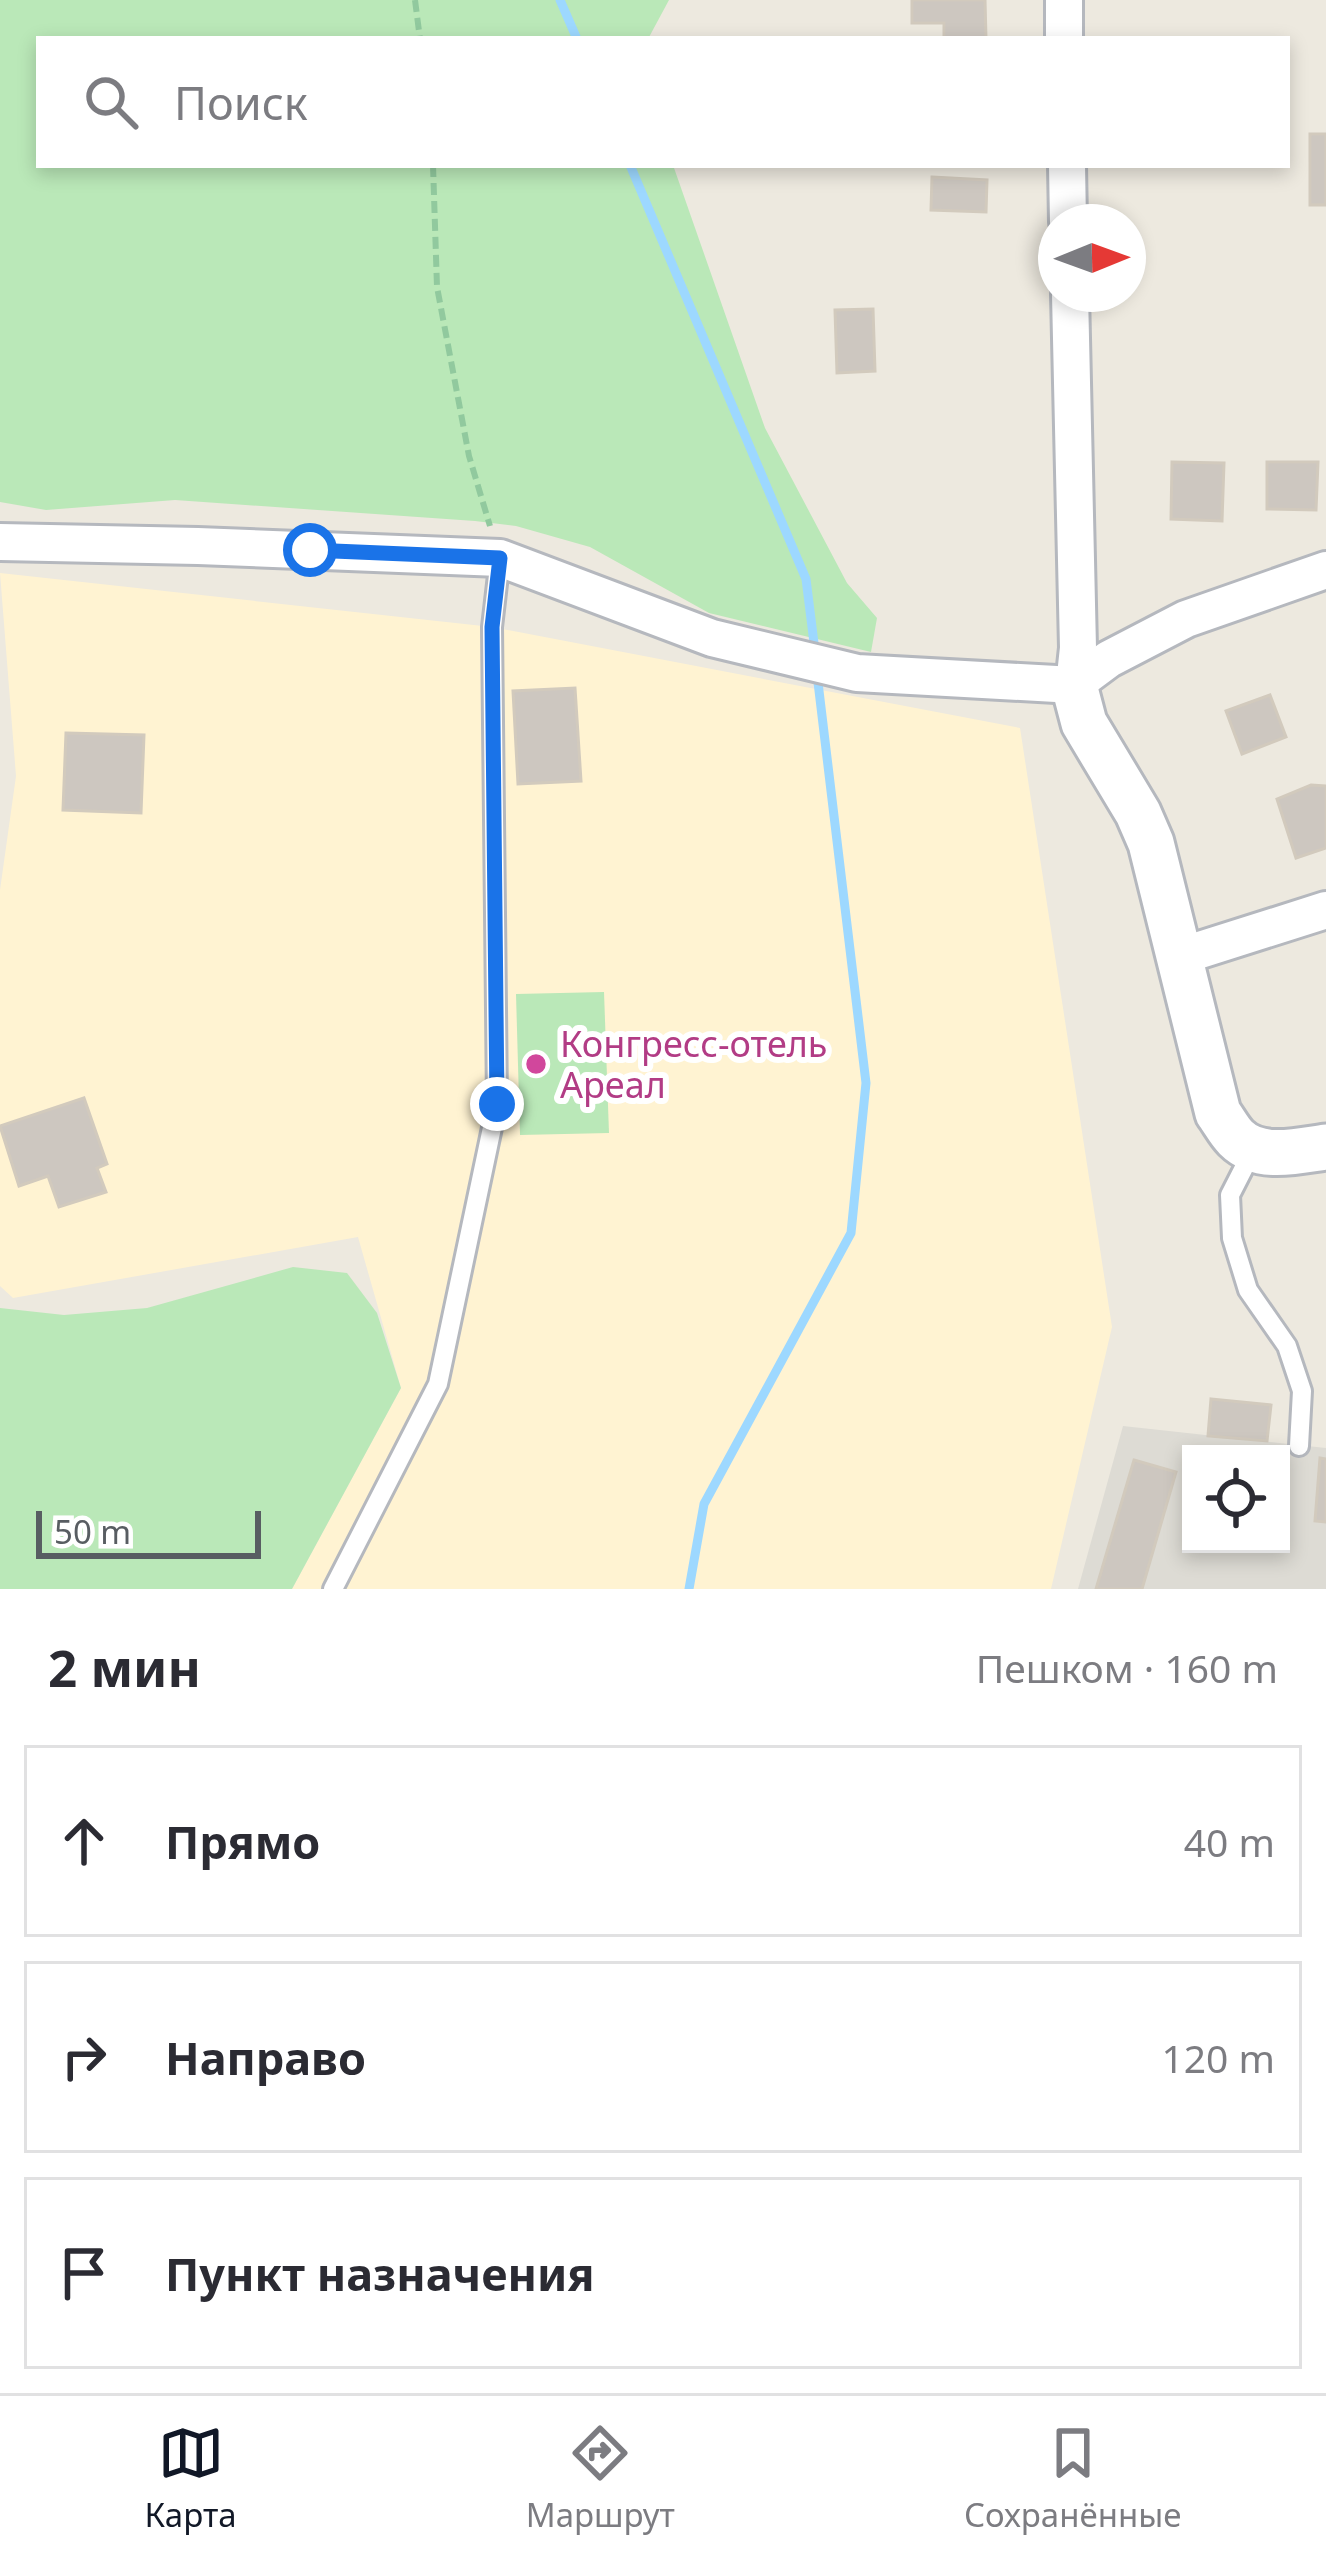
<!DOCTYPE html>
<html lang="ru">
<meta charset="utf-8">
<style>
:root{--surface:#fff;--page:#f2f2f3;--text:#2b2b33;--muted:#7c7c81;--line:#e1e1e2;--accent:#111827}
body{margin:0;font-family:"Noto Sans",sans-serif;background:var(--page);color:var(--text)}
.controls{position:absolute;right:36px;bottom:36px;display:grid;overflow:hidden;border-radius:0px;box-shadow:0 6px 18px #0003}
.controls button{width:108px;height:108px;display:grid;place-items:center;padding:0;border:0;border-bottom:3px solid var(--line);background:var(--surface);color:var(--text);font:60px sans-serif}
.compass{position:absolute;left:1038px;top:204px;width:108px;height:108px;border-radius:50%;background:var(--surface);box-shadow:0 6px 18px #0003;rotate:89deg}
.scale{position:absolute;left:36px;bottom:30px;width:225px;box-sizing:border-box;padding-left:12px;border:6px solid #585d62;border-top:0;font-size:33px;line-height:42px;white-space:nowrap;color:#585d62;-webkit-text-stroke:9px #fff;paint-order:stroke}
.stop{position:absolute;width:36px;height:36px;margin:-27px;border:9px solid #1a73e8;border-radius:50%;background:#fff}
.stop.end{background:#1a73e8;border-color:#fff;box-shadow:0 3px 12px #0008}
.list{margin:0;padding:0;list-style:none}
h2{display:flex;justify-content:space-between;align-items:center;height:156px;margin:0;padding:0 48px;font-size:51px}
h2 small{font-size:39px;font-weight:400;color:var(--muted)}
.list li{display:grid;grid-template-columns:78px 1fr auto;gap:36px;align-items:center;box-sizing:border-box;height:192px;margin:0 24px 24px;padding:0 24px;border:3px solid var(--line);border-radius:0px}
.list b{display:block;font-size:45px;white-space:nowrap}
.list em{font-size:39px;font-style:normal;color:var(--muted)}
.icon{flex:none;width:66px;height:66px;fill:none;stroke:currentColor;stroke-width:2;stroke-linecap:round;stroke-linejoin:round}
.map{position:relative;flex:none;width:1326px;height:1589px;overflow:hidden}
.search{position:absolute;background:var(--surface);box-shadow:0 6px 18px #0003;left:36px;right:36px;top:36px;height:132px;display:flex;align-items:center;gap:30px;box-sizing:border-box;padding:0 42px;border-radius:0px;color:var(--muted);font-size:45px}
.sheet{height:804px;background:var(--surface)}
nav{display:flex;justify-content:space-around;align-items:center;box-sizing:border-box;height:168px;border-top:3px solid var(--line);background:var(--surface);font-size:33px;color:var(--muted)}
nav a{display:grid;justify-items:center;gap:6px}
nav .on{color:var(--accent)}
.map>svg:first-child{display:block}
.commercial{fill:#fff3d2}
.industrial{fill:#dddbd4;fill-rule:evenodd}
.green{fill:#bae8b8}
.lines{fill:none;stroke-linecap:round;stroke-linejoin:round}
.stream{stroke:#9dd8ff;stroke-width:9}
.building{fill:#cdc7c0;stroke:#d2cabd;stroke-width:3}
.service-casing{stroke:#b5b8be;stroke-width:24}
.minor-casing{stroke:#b5b8be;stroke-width:42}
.tertiary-casing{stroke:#b5b8be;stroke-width:51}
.path{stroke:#91c99e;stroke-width:6;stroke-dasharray:12 6;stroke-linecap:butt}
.service{stroke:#fff;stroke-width:18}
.minor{stroke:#fff;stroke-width:36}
.tertiary{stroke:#fff;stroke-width:45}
.route{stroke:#1a73e8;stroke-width:15}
.hotel-dot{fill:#d1479c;stroke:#fff;stroke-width:4.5}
.labels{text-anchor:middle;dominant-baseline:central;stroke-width:12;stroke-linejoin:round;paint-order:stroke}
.hotel-label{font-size:36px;fill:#b23c85;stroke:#fff;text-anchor:start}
</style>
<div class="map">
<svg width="1326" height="1589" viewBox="0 0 1326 1589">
<rect width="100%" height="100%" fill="#ede9df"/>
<polygon class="commercial" points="0,573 492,627 1020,728 1112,1327 1051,1589 292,1589 401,1388 358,1237 13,1298 0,1286 0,890 16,776"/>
<path class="industrial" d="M1123,1426L1326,1448V1589H1078ZM1191,1454H1281V1544H1191Z"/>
<g class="green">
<polygon points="0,0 669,0 648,39 39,39 39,165 673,165 765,428 847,583 877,618 871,652 709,613 590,547 516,526 475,521 175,500 46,510 0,502"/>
<polygon points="604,992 609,1133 520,1135 516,994"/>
<polygon points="293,1267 347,1273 377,1313 401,1388 292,1589 0,1589 0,1308 64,1315 147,1308"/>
</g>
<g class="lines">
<g class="stream">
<polyline points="560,0 577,39"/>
<polyline points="630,165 806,579 815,651"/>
<polyline points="689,1589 704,1504 851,1233 866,1083 817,674"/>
</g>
</g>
<g class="building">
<polygon points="912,0 985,0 986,39 944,39 944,23 912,23"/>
<rect x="1310" y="134" width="16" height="71"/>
<polygon points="932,177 987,180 986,212 931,210"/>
<polygon points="873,309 875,371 837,373 835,310"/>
<polygon points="1172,462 1224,463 1222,521 1171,519"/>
<polygon points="1267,462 1318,462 1316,510 1267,509"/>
<polygon points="575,688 581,781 518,784 513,691"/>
<polygon points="1270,695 1286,737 1242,754 1226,711"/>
<polygon points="66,733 144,735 141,813 63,810"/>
<polygon points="1311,785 1326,786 1326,848 1296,858 1277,799"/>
<polygon points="84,1098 107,1164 97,1168 106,1192 59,1207 48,1176 19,1186 0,1126"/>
<polygon points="1211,1399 1271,1405 1267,1441 1208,1436"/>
<polygon points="1320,1458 1326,1459 1326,1522 1315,1521"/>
<polygon points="1134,1460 1176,1472 1142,1589 1096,1589"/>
</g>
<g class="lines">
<defs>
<g id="service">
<polyline points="1253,1150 1230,1195 1232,1238 1248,1290 1287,1346 1302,1391 1299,1446"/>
<polyline points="333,1589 438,1384 497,1104 492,627 500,558"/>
</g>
<g id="minor">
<polyline points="1064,0 1064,39"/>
<polyline points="1067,165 1068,222"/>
<polyline points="1070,294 1078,648 1074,685"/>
<polyline points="0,542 198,546 500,558 712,638 857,673 1074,685 1109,659 1186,619 1326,570"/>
<polyline points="1181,956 1326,910"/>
</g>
<path id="tertiary" d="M1074,685L1084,723L1138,813L1151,843L1218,1113C1224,1121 1229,1131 1236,1138C1259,1161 1298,1151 1326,1147"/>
</defs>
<use href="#service" class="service-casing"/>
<use href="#minor" class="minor-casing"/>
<use href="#tertiary" class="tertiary-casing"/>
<g class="path">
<polyline points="415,0 420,39"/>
<polyline points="433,165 437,287 469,456 490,526"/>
</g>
<use href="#service" class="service"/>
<use href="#minor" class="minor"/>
<use href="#tertiary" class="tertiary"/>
</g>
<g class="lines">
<polyline class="route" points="310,550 500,558 492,627 497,1104"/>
</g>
<circle class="hotel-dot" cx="536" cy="1064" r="12"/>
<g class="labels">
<g class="hotel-label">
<text x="560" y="1043">Конгресс-отель<tspan x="560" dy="41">Ареал</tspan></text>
</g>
</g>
</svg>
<div class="controls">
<button><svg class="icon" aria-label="locate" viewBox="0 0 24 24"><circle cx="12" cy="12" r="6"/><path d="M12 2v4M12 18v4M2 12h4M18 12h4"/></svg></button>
</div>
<svg class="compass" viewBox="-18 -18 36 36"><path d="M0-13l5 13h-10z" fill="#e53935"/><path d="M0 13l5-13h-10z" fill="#7c7c81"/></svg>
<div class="scale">50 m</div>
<div class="stop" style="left:310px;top:550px"></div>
<div class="stop end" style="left:497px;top:1104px"></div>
<div class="search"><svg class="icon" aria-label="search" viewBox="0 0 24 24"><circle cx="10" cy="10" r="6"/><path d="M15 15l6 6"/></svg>Поиск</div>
</div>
<section class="sheet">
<h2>2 мин<small>Пешком · 160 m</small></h2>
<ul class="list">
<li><svg class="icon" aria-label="ahead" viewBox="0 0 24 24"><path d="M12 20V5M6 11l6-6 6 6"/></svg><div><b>Прямо</b></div><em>40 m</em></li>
<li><svg class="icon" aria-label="right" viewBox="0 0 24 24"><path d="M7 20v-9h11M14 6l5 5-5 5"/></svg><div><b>Направо</b></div><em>120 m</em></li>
<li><svg class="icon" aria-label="arrive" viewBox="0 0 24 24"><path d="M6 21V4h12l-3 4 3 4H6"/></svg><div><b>Пункт назначения</b></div></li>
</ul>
</section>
<nav>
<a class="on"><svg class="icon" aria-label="map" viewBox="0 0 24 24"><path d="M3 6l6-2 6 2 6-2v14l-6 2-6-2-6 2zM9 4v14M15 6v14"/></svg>Карта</a>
<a><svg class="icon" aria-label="directions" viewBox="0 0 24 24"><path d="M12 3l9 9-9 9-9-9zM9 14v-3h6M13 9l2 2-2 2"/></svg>Маршрут</a>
<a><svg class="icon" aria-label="saved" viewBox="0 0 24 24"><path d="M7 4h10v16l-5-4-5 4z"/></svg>Сохранённые</a>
</nav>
